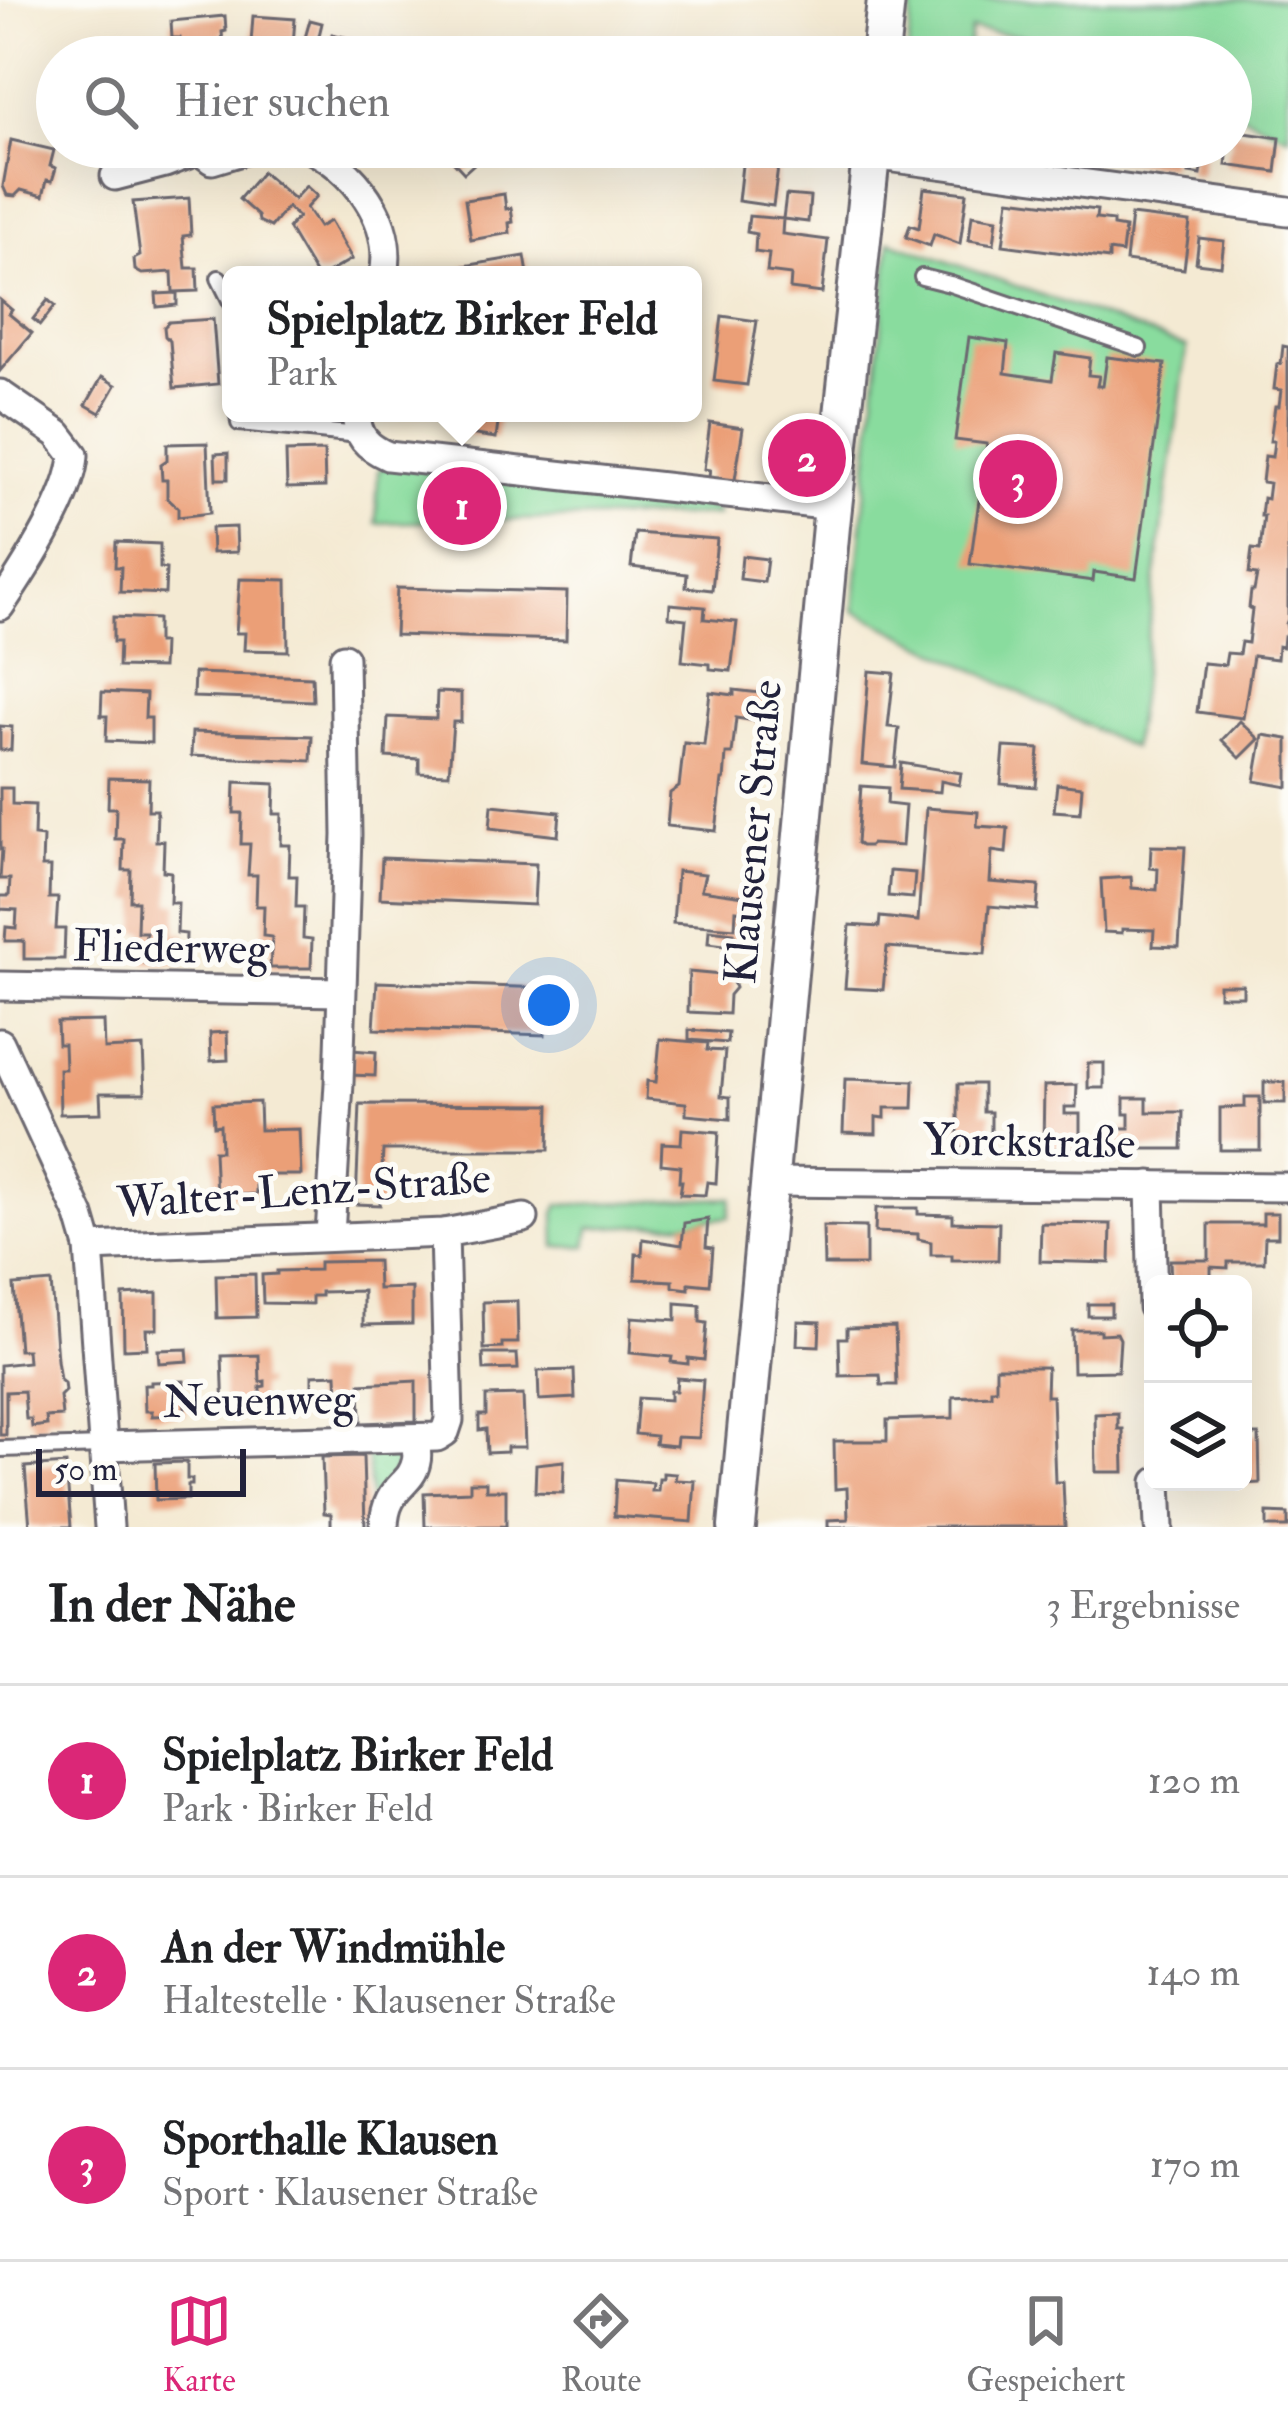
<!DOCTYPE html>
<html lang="de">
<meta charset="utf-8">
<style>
:root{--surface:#fff;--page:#f6f6f6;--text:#202124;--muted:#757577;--line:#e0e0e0;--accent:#db2777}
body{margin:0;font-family:"IM FELL Double Pica",serif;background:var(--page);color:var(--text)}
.controls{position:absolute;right:36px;bottom:36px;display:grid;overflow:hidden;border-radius:18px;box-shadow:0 12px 48px #0002}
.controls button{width:108px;height:108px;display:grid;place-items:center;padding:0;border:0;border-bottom:3px solid var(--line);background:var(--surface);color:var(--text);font:60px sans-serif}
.scale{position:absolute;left:36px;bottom:30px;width:210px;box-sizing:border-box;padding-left:12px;border:6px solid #22223b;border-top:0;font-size:33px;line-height:42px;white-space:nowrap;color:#22223b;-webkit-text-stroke:9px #fdfcf7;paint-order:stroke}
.you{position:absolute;left:549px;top:1005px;width:42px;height:42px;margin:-30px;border:9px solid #fff;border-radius:50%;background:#1a73e8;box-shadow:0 0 0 18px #1a73e833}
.badge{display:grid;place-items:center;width:78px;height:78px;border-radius:50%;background:var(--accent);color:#fff;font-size:39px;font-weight:700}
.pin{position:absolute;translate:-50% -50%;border:6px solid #fff;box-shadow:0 3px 12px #0006}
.popup{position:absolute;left:222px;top:266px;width:480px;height:156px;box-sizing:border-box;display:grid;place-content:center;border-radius:18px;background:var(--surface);filter:drop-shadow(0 3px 9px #0005);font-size:39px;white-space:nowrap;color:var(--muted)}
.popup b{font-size:45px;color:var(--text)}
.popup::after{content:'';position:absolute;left:50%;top:100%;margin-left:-24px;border:24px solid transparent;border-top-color:var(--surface)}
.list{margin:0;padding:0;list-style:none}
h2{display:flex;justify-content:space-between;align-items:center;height:156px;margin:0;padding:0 48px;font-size:51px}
h2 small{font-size:39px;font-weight:400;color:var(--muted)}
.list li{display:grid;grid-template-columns:78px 1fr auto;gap:36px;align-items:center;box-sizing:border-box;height:192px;padding:0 48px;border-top:3px solid var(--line)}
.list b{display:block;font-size:45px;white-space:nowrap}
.list p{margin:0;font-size:39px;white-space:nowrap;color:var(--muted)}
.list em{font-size:39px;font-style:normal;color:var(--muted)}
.icon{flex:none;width:66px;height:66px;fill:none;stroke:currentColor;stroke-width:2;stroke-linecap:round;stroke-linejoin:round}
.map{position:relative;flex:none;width:1288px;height:1527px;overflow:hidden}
.search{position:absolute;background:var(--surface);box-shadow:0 12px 48px #0002;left:36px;right:36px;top:36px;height:132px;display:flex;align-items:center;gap:30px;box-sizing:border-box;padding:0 42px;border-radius:66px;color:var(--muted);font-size:45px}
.sheet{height:732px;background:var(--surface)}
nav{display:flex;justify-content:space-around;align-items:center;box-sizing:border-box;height:168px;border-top:3px solid var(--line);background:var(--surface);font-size:33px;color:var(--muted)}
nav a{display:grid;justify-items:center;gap:6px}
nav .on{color:var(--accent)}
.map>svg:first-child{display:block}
.green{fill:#89dc9e;stroke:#567f6c;stroke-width:3}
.building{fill:#eb9f77}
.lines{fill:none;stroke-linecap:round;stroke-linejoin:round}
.lane-casing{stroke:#6c6870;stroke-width:20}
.street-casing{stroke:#6c6870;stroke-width:33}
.secondary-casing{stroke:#6c6870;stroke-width:42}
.lane{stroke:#fff;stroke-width:14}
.street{stroke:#fff;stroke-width:27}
.secondary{stroke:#fff;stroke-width:36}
.labels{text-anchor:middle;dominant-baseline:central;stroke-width:10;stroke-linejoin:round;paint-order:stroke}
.street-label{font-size:45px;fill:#22223b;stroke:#fdfcf7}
</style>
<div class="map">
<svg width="1288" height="1527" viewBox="0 0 1288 1527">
<rect width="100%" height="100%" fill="#fdfcf7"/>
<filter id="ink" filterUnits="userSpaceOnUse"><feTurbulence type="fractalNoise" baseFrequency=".00833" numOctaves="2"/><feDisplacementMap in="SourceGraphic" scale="24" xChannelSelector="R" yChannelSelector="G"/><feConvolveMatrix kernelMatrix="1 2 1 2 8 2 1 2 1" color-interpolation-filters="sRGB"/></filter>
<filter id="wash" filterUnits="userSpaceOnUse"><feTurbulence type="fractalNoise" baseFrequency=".004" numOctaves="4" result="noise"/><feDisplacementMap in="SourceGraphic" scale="48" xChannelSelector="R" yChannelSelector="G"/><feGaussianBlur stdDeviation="2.7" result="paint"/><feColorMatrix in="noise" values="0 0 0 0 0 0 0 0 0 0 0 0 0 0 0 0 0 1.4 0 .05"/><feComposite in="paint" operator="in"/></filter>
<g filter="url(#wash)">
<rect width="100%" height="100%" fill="#f4ead3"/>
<g class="green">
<polygon points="913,0 1288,0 1288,136 1231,110 1231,57 1098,57 1040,38 971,30 967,57 907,57"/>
<polygon points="890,241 1187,347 1132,748 854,610"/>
<polygon points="386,465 713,507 718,515 376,523 378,471"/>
<polygon points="732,1198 729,1217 684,1223 590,1228 587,1246 556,1247 555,1213 559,1205"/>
<path d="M391,1451L399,1460C390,1485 372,1491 371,1521L367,1452Z"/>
</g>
<g id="blocks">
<g class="building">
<polygon points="225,16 226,31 222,32 224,54 182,57 180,38 172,38 171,21"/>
<polygon points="253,16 295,19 292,57 250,57"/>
<polygon points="310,20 322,23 316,48 303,45"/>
<polygon points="332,34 373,44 396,50 392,57 326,57"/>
<polygon points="1231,131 1280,138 1276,172 1226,165 1228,147 1231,147"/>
<polygon points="11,140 54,150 50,166 56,168 52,181 47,180 43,196 21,190 15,196 7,195 3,186"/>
<polygon points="440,147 493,147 464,173"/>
<polygon points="744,147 780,152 773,206 738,201"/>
<polygon points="1104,147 1187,147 1186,155 1172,154 1170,166 1103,158"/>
<polygon points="1192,147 1205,147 1201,175 1189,173"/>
<polygon points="262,172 294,199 306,186 317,196 306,208 319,227 330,221 352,259 324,275 316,275 288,228 298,217 287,207 271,227 259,221 258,216 239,199"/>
<polygon points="924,188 967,193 960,244 934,234 930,246 906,237 910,225 919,228"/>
<polygon points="504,194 506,209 511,208 513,222 509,223 510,233 471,240 465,200"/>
<polygon points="786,195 810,197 808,222 783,219 782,234 828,240 822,293 790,289 791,275 767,272 769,254 755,252 756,234 747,232 749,216 783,219"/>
<polygon points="189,198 191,235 183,236 186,268 197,268 198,291 173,292 172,272 142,274 135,270 134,259 140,256 133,202"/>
<polygon points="1009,199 1097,210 1096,219 1113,221 1113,226 1125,228 1122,253 1109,251 1109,259 1003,245"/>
<polygon points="972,215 997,219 994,244 969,240"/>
<polygon points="1131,215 1190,222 1184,269 1126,261"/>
<polygon points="1199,238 1224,241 1221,266 1196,263"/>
<polygon points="525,256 528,274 465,275 464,266"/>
<polygon points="177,293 177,305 157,307 156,294"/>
<polygon points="0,300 12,310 9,314 32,333 0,371"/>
<polygon points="48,300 55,306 40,325 33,319"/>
<polygon points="722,316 757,321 747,385 714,381"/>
<polygon points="213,319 218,384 174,388 170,341 165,336 164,327 169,322"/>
<polygon points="969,337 1008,343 1005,373 1052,380 1056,353 1090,358 1088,375 1099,376 1097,386 1103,386 1107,357 1165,364 1136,578 1094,572 1093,581 970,564 987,444 955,440"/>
<polygon points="1283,346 1288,347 1288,619 1286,624 1288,633 1284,636 1283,647 1278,646 1277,659 1253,656 1243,718 1197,712 1203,663 1225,665 1227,653 1239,654 1241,642 1248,643 1252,609 1249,608 1251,591 1254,591 1257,575 1249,574 1252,549 1260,550 1264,516 1261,516 1263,498 1267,499 1269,483 1262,482 1265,456 1272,457 1274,441 1270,441 1275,406 1279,406 1281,390 1274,389 1277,364 1281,364"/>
<polygon points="102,377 116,385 100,413 86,405"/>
<polygon points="451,413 505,413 504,418 499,417 496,438 456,432 458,422"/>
<polygon points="710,423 743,428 734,486 708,483 710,470 704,469"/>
<polygon points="207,443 210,513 178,517 178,508 167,498 167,480 162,480 161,464 167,460 167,444"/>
<polygon points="324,451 325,487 287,488 286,452"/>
<polygon points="228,453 228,479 216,479 215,454"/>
<polygon points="236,527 237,552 212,553 211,528"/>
<polygon points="635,533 717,539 712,590 686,587 687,574 631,567"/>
<polygon points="116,542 160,544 160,568 166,569 165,594 120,592 121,567 115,567"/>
<polygon points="742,556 767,559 764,582 740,579"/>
<polygon points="240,579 287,580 288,651 244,650 245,633 236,633"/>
<polygon points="397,588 567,592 566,640 395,635"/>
<polygon points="670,604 705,607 704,619 737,622 731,671 710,669 710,664 682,661 686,619 669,617"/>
<polygon points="113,617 157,619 157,643 163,643 162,668 118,667 119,642 113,642"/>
<polygon points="869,671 894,673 888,727 899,728 895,767 862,764"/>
<polygon points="194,673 312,677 313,701 193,697"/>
<polygon points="734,690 778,695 775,724 736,718 732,754 726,754 724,780 722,780 716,831 667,826 670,793 679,787 684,743 704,745 710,692 734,695"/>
<polygon points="102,692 146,694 145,718 151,718 151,743 106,741 107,716 101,716"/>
<polygon points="437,692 461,693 461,722 453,722 449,774 419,773 419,759 386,757 388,717 436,719"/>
<polygon points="1240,721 1259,739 1240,758 1222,740"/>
<polygon points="0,726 12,727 11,750 0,750"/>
<polygon points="192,732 312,736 311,761 191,756"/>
<polygon points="1263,735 1288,739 1288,787 1255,781"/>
<polygon points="1004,747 1039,749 1036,787 1001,784"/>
<polygon points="901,763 961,773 959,785 941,781 940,792 899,789"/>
<polygon points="109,778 149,779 148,810 157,810 156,841 164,841 163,871 171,872 170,903 178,903 177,933 186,934 185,963 145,963 146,932 137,932 138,901 130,901 131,870 123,870 124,839 115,839 116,808 108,808"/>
<polygon points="235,782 275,784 274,814 282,814 281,845 290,845 289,876 297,876 296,907 304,907 303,938 312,939 311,968 270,968 272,937 263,936 264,906 256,906 257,875 248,875 250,844 241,844 242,813 234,813"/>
<polygon points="1057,784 1082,787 1080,813 1054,811"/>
<polygon points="861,786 888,788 887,804 905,806 902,846 871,844 869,846 861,846 857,843"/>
<polygon points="0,788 12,788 12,804 35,805 34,836 43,837 42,867 50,867 49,898 58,898 56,929 65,929 64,959 24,959 24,941 5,941 6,927 16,928 17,910 0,909 0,896 9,896 10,879 0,879 2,849 0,849"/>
<polygon points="492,805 560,812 558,836 490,828"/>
<polygon points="926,808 978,812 977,826 1008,828 1006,853 992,851 990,882 1039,886 1037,910 989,906 985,954 887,947 883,990 845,988 850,925 879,927 880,917 918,921"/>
<polygon points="1151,846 1185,847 1179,947 1153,946 1154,930 1122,929 1122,933 1104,932 1101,879 1131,877 1132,888 1157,890 1158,869 1150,868"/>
<polygon points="382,858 536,864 534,905 380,898"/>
<polygon points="677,871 705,874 701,890 744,896 743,911 736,910 735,928 673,923"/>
<polygon points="890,871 915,873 913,898 888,896"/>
<polygon points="709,930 734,933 733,946 708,943"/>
<polygon points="689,972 731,976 735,988 729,995 728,1014 688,1012"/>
<polygon points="377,982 547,988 545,1035 374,1029"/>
<rect x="1219" y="985" width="24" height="11"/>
<polygon points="103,1021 104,1049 143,1047 145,1093 100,1093 101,1113 60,1114 59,1069 65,1069 64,1044 58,1044 57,1022"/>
<polygon points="689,1030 728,1033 727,1043 689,1040"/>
<polygon points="227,1032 228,1060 211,1061 210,1033"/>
<polygon points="660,1039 708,1043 707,1050 725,1051 721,1096 730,1097 730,1119 686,1115 686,1103 646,1099 647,1081 656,1082"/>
<polygon points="352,1050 376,1052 375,1076 350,1075"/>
<rect x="1088" y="1063" width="16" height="25"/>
<polygon points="845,1079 914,1081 913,1108 885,1108 885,1118 876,1117 876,1134 843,1133"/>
<rect x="1264" y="1082" width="21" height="21"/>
<polygon points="958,1084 983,1084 983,1112 991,1112 991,1148 958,1148"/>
<polygon points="1077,1085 1076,1107 1065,1107 1065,1114 1080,1114 1080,1149 1043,1149 1044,1086"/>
<polygon points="1245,1097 1260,1097 1260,1150 1220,1150 1220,1108 1245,1107"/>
<polygon points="1124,1098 1147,1098 1147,1112 1183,1112 1182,1149 1131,1149 1131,1152 1106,1152 1107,1128 1129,1128 1129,1114 1124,1114"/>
<polygon points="259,1102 260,1130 299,1129 301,1175 256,1175 256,1194 216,1196 214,1151 221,1151 220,1125 214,1126 213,1104"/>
<polygon points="360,1104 550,1105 549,1150 383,1150 380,1205 356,1204"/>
<polygon points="682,1129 719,1132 716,1183 707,1182 705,1195 680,1194 682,1181 679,1181 680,1166 661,1164 662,1143 681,1144"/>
<polygon points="876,1208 918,1208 918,1214 953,1215 953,1222 999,1223 998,1260 952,1260 952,1255 931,1255 931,1242 918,1239 918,1234 875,1232"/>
<polygon points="1263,1213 1278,1213 1278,1237 1265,1237 1264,1262 1228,1262 1228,1268 1211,1267 1211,1284 1171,1284 1170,1260 1209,1260 1209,1224 1263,1224"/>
<polygon points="708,1219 706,1247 713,1248 710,1285 689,1283 689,1289 673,1287 673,1281 635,1279 636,1254 642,1255 643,1239 682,1245 684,1223"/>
<polygon points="1041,1223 1111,1224 1110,1263 1040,1261"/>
<polygon points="823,1226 866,1227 866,1265 824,1265"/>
<polygon points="377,1261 378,1289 412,1288 412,1324 363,1325 363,1291 321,1292 321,1296 312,1296 312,1304 263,1303 262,1275 277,1274 277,1271 319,1270 319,1262"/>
<polygon points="255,1274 256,1317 217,1318 216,1275"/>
<polygon points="51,1282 57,1360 60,1380 64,1383 65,1391 60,1396 62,1416 46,1417 47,1425 32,1427 31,1419 26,1419 24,1391 6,1392 6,1435 0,1435 0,1365 28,1362 27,1350 19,1350 14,1285"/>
<polygon points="157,1293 157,1329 146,1329 147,1348 124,1349 123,1295"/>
<polygon points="517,1301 518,1343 502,1343 502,1348 484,1349 483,1302"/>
<polygon points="676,1303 700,1305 700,1322 707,1323 704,1360 688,1358 688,1364 671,1362 672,1357 630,1353 632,1317 676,1320"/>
<rect x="1088" y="1304" width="23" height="12"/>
<polygon points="798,1321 820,1322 819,1346 797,1345"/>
<polygon points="895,1327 897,1385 881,1385 880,1375 840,1376 839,1338 847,1338 847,1328"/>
<polygon points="1072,1330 1100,1330 1100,1334 1117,1333 1120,1339 1118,1371 1073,1372"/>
<polygon points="187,1349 188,1361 159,1363 158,1350"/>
<polygon points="483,1354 517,1354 518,1369 484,1370"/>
<polygon points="259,1355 260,1382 265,1381 265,1386 260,1387 260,1413 224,1414 222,1356"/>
<polygon points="996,1367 1047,1367 1046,1396 1052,1396 1055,1482 1063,1482 1065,1527 828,1527 828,1520 848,1519 847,1488 835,1489 834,1441 887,1441 887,1420 953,1418 953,1397 991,1395 991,1389 996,1389"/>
<polygon points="574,1370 575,1398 539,1400 538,1371"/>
<polygon points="337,1374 338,1400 312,1401 312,1375"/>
<polygon points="677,1378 703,1380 699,1438 677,1437 676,1446 655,1444 656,1436 635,1434 638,1398 670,1400 670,1391 676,1391"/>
<polygon points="184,1381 185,1415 152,1416 152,1411 145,1411 144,1385 151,1385 151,1382"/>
<polygon points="416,1381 416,1421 361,1423 360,1384"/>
<polygon points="523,1395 525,1447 507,1447 507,1452 487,1453 486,1429 479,1430 479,1415 486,1415 486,1396"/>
<polygon points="1118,1413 1118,1429 1123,1429 1124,1472 1096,1472 1095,1414"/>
<polygon points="1243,1435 1259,1435 1260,1483 1243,1484"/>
<polygon points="363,1456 365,1527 331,1527 331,1514 324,1513 322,1457"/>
<polygon points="564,1461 563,1493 535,1492 536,1464"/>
<polygon points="187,1462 187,1479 192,1479 192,1485 188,1485 188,1499 156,1500 155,1463"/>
<polygon points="66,1464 71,1527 30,1527 25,1467"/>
<polygon points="663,1473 676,1474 675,1480 695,1481 692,1522 614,1516 616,1480 653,1483 652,1491 658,1491 659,1479 663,1479"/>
<polygon points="470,1482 486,1482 486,1490 506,1490 506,1526 425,1527 424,1493 470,1491"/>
<polygon points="1267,1513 1288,1514 1288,1527 1267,1527"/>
</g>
</g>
</g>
<g filter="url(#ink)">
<use href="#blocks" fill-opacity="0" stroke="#6c6870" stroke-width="3"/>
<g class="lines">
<defs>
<g id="lane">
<polyline points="922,277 950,284 1139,348"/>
<polyline points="219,278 231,302"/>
<polyline points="238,413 239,423 359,435"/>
<polyline points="0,1449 104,1446"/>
</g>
<g id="street">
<path d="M307,147C354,168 395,221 384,275"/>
<polyline points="199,150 212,160 255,147"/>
<polyline points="872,155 1288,211"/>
<polyline points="115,176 165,163 199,150 198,147"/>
<path d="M0,394L58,434L74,455C72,497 24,570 0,606"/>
<path d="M356,413C357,437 367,447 388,456L833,506"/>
<polyline points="0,986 341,992"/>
<polyline points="0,1043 80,1216 89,1247 109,1527"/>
<polyline points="769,1182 1288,1187"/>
<polyline points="1150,1185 1153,1307"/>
<polyline points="330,1235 339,1083 347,835 344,658"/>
<polyline points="89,1247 444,1233 524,1218"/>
<polyline points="104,1446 437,1437 445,1432 449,1420 444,1233"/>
<polyline points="1157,1482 1159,1527"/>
<path d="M384,1527C385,1486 411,1487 416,1462C418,1455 416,1447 415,1440"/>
</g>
<g id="secondary">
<polyline points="880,57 886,0"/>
<polyline points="737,1527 831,526 872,147"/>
</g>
</defs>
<use href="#lane" class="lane-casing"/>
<use href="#street" class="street-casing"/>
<use href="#secondary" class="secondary-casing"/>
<use href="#lane" class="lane"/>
<use href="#street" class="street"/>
<use href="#secondary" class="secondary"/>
</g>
</g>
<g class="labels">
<g class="street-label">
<text transform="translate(754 832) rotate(-85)">Klausener Straße</text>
<text transform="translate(171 948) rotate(1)">Fliederweg</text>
<text transform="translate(1029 1142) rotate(1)">Yorckstraße</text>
<text transform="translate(304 1191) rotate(-4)">Walter-Lenz-Straße</text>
<text transform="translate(259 1401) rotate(-1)">Neuenweg</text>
</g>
</g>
</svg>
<div class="controls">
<button><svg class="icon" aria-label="locate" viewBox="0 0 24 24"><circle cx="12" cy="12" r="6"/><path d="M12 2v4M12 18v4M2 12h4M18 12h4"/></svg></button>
<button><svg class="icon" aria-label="layers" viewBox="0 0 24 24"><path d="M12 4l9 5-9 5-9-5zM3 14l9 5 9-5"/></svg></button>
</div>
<div class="scale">50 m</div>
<div class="you"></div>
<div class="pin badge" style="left:462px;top:506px">1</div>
<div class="popup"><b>Spielplatz Birker Feld</b>Park</div>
<div class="pin badge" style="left:807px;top:458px">2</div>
<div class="pin badge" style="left:1018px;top:479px">3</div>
<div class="search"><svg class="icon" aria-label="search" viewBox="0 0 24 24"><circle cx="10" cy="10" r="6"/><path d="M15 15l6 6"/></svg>Hier suchen</div>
</div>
<section class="sheet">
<h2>In der Nähe<small>3 Ergebnisse</small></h2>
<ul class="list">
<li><span class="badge">1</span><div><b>Spielplatz Birker Feld</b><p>Park · Birker Feld</p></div><em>120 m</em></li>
<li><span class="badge">2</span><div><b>An der Windmühle</b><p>Haltestelle · Klausener Straße</p></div><em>140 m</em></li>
<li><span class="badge">3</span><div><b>Sporthalle Klausen</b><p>Sport · Klausener Straße</p></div><em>170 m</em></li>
</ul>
</section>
<nav>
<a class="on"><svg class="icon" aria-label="map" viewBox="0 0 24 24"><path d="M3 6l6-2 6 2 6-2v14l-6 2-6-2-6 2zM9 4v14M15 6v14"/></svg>Karte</a>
<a><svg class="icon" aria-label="directions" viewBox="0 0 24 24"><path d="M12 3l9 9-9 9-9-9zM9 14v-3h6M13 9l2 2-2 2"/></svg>Route</a>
<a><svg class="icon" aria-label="saved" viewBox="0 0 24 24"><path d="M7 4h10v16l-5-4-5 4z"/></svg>Gespeichert</a>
</nav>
